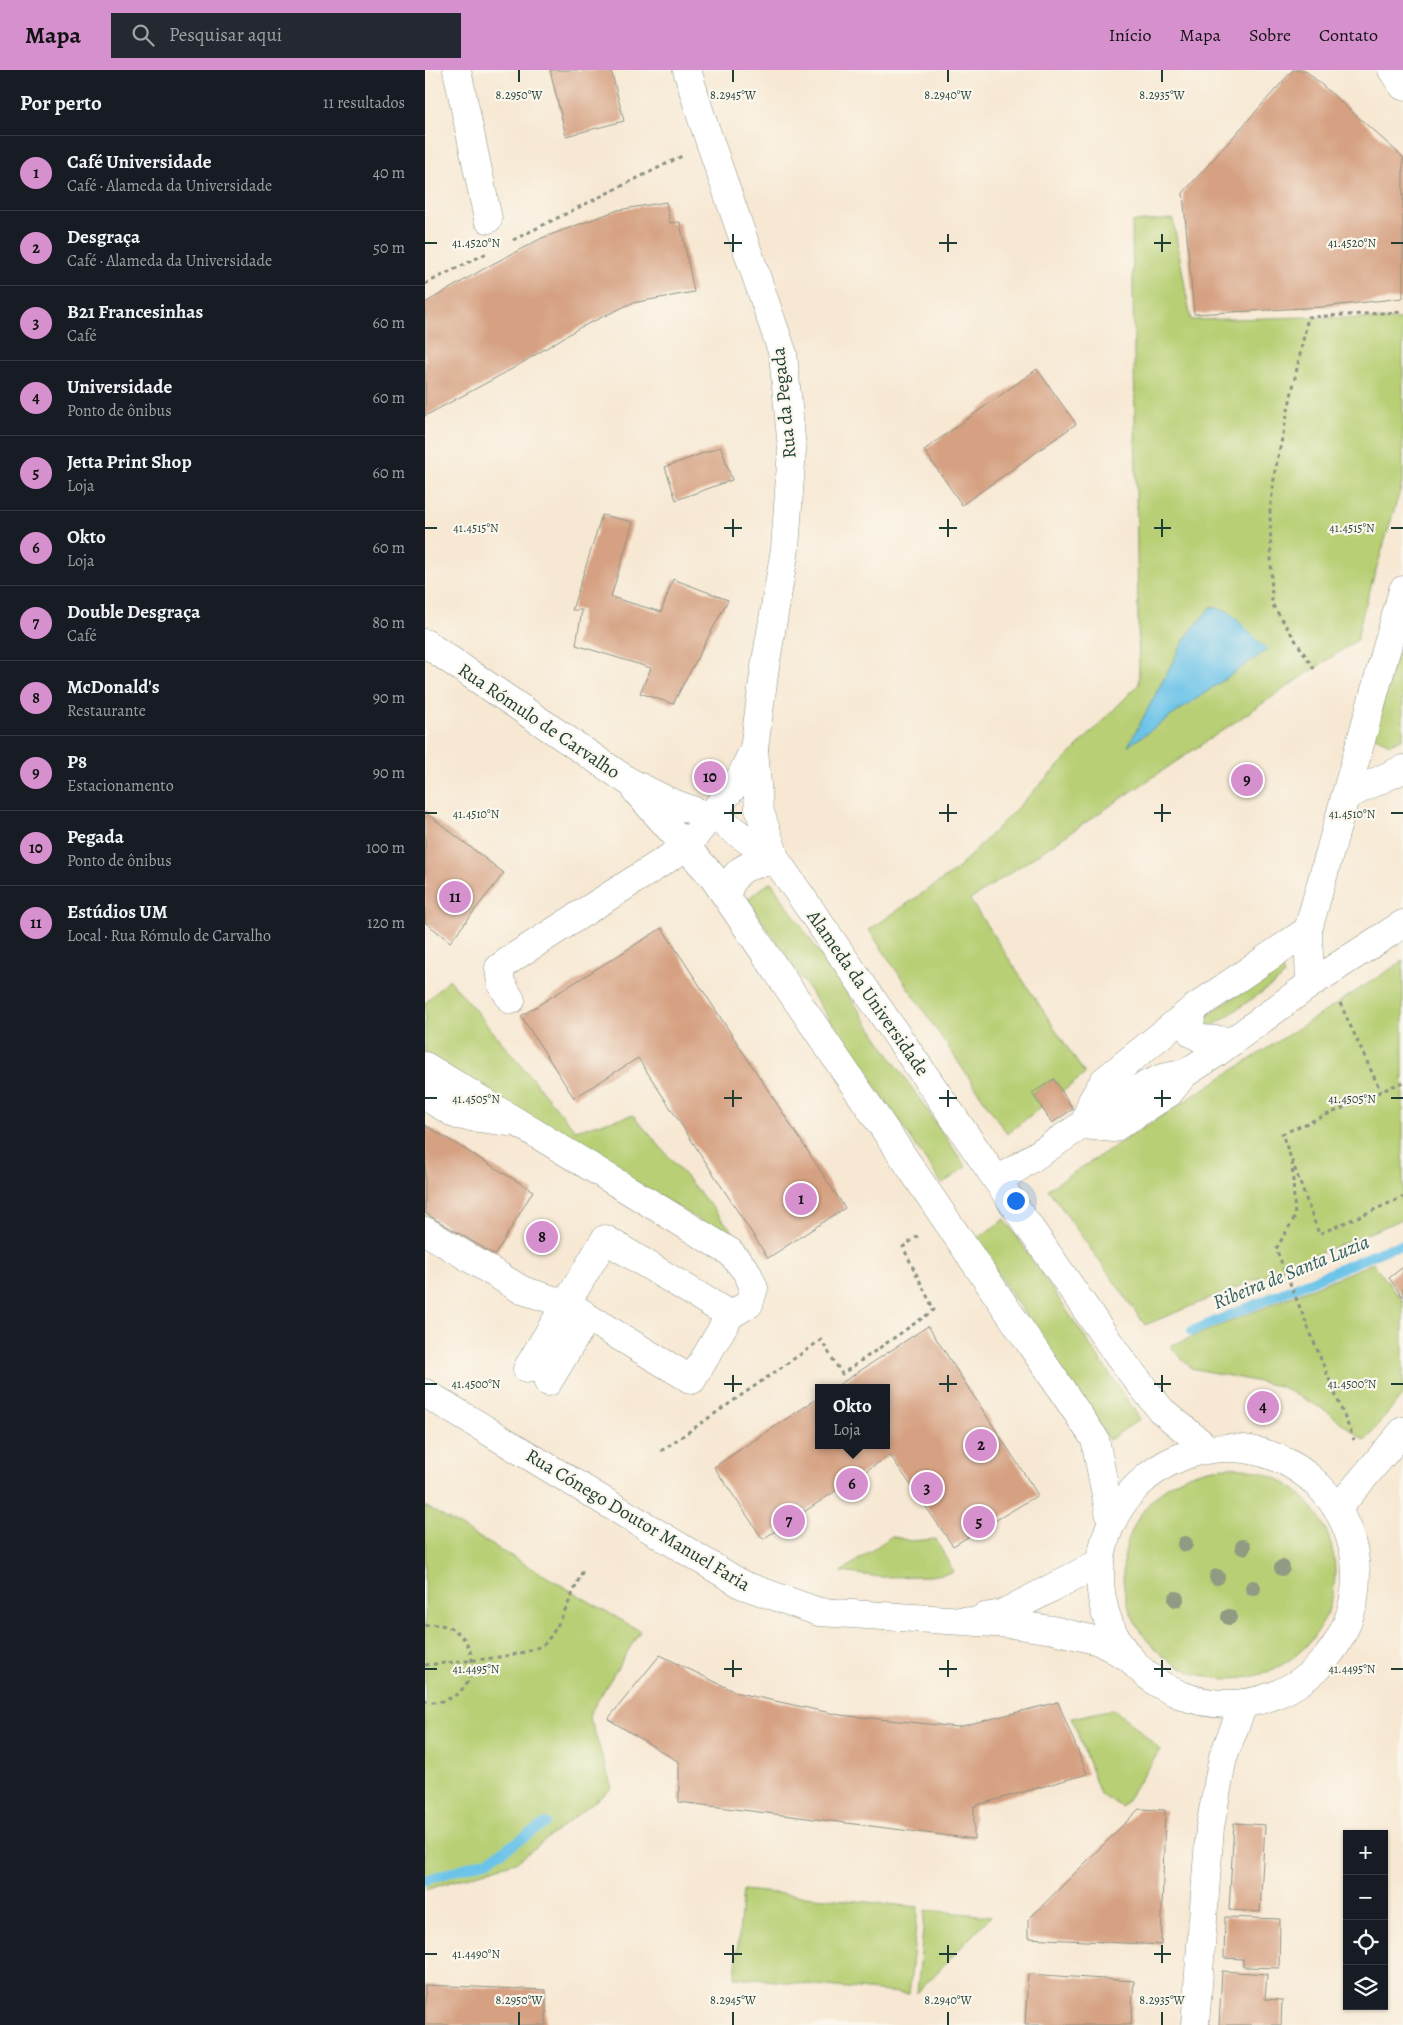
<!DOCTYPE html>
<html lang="pt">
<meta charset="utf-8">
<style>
:root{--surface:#171b24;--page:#242831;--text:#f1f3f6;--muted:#9ea1a6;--line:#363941;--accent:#d690ce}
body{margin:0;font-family:Alegreya,serif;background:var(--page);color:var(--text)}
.controls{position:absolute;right:15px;bottom:15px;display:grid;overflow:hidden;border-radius:0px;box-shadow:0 1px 4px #0004}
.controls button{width:45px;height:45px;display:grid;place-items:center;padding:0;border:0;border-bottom:1px solid var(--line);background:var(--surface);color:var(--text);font:25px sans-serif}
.you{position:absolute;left:590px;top:1130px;width:18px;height:18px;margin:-12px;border:4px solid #fff;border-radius:50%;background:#1a73e8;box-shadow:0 0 0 8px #1a73e833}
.badge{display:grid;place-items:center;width:32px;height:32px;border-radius:50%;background:var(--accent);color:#111;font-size:16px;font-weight:700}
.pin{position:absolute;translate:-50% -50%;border:2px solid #fff;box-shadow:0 1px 5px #0006}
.popup{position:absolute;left:390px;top:1314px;width:75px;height:65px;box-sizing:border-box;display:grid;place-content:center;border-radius:0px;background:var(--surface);filter:drop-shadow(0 1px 4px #0005);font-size:16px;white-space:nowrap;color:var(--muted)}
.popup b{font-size:19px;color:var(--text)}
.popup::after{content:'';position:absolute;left:50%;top:100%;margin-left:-10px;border:10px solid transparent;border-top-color:var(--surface)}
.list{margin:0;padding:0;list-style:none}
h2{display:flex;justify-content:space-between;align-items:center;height:65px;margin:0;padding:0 20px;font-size:21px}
h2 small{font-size:16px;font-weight:400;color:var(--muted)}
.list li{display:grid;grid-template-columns:32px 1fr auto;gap:15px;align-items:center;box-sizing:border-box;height:75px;padding:0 20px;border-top:1px solid var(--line)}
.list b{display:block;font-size:19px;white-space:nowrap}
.list p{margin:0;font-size:16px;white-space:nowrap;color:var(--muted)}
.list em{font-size:16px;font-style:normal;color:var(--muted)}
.icon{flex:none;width:28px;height:28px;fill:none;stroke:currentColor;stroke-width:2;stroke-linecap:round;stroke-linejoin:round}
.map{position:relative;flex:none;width:978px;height:1955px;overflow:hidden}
header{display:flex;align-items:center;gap:30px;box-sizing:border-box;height:70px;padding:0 25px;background:var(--accent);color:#111}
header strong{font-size:24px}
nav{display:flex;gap:28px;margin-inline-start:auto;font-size:18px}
.search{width:350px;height:45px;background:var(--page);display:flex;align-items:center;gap:12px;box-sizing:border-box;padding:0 18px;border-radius:0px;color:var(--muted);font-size:19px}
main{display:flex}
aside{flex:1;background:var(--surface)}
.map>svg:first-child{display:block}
.green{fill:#b8cf74;stroke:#6c8654}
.water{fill:#6bc3e9;stroke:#45808e}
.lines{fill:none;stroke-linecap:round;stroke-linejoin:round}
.stream{stroke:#6bc3e9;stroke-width:10}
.building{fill:#d6a182}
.minor-casing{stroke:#8b9284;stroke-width:29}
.path{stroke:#8b9284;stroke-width:3;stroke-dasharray:4 4;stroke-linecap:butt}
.minor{stroke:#fff;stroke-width:28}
.tree{fill:#919a83}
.ticks{fill:none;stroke:#1f3d34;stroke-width:2}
.labels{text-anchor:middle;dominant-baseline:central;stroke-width:4.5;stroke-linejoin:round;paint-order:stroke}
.street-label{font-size:19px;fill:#1f3d34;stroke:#fbf7ec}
.water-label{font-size:20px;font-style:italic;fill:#325e61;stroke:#fbf7ec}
.ticks-label{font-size:12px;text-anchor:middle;fill:#1f3d34;stroke:#fbf7ec;stroke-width:4.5;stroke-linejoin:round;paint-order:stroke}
</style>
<header>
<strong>Mapa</strong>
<div class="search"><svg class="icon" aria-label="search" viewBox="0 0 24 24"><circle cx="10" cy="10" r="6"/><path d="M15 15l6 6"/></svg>Pesquisar aqui</div>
<nav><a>Início</a><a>Mapa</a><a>Sobre</a><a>Contato</a></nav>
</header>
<main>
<aside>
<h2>Por perto<small>11 resultados</small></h2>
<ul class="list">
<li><span class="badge">1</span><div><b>Café Universidade</b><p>Café · Alameda da Universidade</p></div><em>40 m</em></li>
<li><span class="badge">2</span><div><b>Desgraça</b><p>Café · Alameda da Universidade</p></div><em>50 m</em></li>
<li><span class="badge">3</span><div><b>B21 Francesinhas</b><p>Café</p></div><em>60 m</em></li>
<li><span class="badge">4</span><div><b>Universidade</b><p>Ponto de ônibus</p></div><em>60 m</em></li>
<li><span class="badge">5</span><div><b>Jetta Print Shop</b><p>Loja</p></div><em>60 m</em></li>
<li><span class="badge">6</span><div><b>Okto</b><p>Loja</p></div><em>60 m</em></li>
<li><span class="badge">7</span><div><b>Double Desgraça</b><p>Café</p></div><em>80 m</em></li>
<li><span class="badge">8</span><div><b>McDonald's</b><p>Restaurante</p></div><em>90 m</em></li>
<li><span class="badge">9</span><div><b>P8</b><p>Estacionamento</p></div><em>90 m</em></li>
<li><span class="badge">10</span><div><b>Pegada</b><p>Ponto de ônibus</p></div><em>100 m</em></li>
<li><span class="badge">11</span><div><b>Estúdios UM</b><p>Local · Rua Rómulo de Carvalho</p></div><em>120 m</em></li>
</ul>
</aside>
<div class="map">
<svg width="978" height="1955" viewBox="0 0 978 1955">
<rect width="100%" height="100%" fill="#fbf7ec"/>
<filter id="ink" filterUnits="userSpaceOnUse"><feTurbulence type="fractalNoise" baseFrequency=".02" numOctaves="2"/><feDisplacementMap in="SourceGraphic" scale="10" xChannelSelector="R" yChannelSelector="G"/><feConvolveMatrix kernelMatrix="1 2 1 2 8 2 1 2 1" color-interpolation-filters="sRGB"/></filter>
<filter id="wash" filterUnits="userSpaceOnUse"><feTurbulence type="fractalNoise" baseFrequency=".0096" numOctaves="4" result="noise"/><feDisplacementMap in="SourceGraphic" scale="20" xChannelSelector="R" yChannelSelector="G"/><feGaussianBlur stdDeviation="1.12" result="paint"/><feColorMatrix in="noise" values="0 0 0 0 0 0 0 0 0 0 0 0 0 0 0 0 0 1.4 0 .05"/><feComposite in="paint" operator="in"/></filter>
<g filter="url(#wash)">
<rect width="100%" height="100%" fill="#f7e8d3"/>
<g class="green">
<polygon points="748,149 766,250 883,247 978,250 978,411 937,546 932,570 545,830 660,1004 637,1022 629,1009 607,1023 616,1037 582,1064 444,860 530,801 714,614 707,152"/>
<polygon points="978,563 978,668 965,674 948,666"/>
<polygon points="346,812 541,1097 517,1114 322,829"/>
<polygon points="978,891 978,1149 720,1255 623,1119"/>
<polygon points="849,900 857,900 859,905 856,909 788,956 782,957 778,954 779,947"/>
<polygon points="24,909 150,1060 208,1045 328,1185 279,1153 0,984 0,933"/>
<polygon points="580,1149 715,1349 684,1370 550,1170"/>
<polygon points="948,1193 978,1231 978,1324 940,1371 900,1340 854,1316 766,1298 745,1276"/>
<circle cx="804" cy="1503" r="106"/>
<polygon points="0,1436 215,1561 164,1645 187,1718 93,1791 0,1820"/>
<polygon points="467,1466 485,1471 511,1469 528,1502 506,1506 455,1507 416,1502"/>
<polygon points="688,1639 710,1656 735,1680 697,1737 675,1724 647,1648"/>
<polygon points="318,1820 493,1837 484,1924 310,1907"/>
<polygon points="500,1840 566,1846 492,1923"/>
</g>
<polygon class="water" points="786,537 803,541 842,580 703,676 761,567"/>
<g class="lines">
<g class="stream">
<polyline points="767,1261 965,1178 978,1175"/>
<polyline points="0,1810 62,1791 121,1753"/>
</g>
</g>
<g id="blocks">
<g class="building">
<polygon points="125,0 186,0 199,51 141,66"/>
<polygon points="868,0 880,0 978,87 978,228 897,237 769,244 758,123"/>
<polygon points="241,132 245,153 255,152 269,222 207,233 154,258 87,299 0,346 0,233 62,197 117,168 193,140"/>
<polygon points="612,299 651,354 537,435 499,380"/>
<polygon points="296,377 307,410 251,430 240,397"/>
<polygon points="177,445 208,452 186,527 236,542 248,509 303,530 248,634 215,623 226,598 151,575 157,540 147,540"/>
<polygon points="0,742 79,803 25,872 0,852"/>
<polygon points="237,858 420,1138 343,1188 213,988 149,1028 96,946"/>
<polygon points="629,1009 648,1039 627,1053 607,1023"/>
<polygon points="0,1055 108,1121 70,1185 0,1143"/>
<polygon points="978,1197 978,1227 964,1208"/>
<polygon points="503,1256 613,1425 528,1476 465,1385 338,1469 289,1397 393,1328 393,1375 461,1375 461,1318 409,1318"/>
<polygon points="235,1585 313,1623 415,1645 533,1657 633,1632 662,1704 549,1736 549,1769 254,1732 254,1692 183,1649"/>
<polygon points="714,1739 740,1740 736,1875 603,1868 603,1850"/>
<polygon points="809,1753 840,1755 835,1842 804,1840"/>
<polygon points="800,1847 855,1849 854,1898 818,1897 818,1889 799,1888"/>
<polygon points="797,1901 842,1904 840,1929 857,1930 856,1955 794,1955"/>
<polygon points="603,1904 709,1911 706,1955 600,1955"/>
<polygon points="0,1915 121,1920 121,1955 0,1955"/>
</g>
</g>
</g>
<g filter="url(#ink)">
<use href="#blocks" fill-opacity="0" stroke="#8b9284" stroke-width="1"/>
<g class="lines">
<defs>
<g id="minor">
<polyline points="32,0 63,149"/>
<polyline points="262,0 276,46 358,284 367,379 360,479 340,597 329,679 334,739 351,790"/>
<polyline points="967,0 978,16"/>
<polyline points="0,573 203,711 243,731 294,750 351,790 694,1287 736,1340 783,1379"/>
<polyline points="212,722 288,807 670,1369 686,1451"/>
<polyline points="921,726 978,699"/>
<path d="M301,825C312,795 321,796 351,790"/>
<polyline points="885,914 883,860 978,520"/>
<polyline points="86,930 76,913 74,898 89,887 261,777 315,708 329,679"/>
<polyline points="768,939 765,953 767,963 777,969 808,971"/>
<polyline points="0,996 305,1182 322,1202 329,1218 324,1234 305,1245"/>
<polyline points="0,1026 32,1045 85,1052"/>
<polyline points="659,1055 689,1058 744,1023 759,1004 790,984 885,914 978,854"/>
<polyline points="659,1055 667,1031 679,1011 768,939 883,860"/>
<polyline points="574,1110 710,1020 737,1008 752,1005"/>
<polyline points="0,1161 97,1220 141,1234 157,1243"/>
<polyline points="102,1299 180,1169 305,1245 267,1310 162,1247 123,1312"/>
<polyline points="0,1323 318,1515 394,1542 586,1554 628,1560 674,1571 701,1586"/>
<circle cx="803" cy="1506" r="128"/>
<polyline points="913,1438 978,1361"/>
<polyline points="559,1547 577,1544 674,1493"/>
<polyline points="770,1955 785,1757 798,1687 819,1633"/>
</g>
</defs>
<use href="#minor" class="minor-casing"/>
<g class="path">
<polyline points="88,170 257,86"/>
<polyline points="0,214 64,182"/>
<polyline points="889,599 847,534 845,441 850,401 883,247 978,242"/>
<polyline points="915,933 956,1022"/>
<polyline points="978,1012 857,1064 894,1164 978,1127"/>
<polyline points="867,1092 870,1147 851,1179 929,1370"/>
<polyline points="236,1381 396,1270 417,1304 509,1240 478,1177 493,1166"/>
<path d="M0,1556C47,1545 66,1611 23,1629C16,1632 7,1633 0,1631"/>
<path d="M0,1595C25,1592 104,1588 120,1573C134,1559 150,1517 159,1498"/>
</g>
<use href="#minor" class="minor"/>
</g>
<g class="tree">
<circle cx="760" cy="1474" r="8"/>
<circle cx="818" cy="1477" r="8"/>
<circle cx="857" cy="1498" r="8"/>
<circle cx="792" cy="1507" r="8"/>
<circle cx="828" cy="1518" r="8"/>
<circle cx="751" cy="1529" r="8"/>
<circle cx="804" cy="1547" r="8"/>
</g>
</g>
<path class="ticks" d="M94,0V12M308,0V12M523,0V12M737,0V12M308,164V182M523,164V182M737,164V182M0,173H12M299,173H317M514,173H532M729,173H746M966,173H978M308,449V467M523,449V467M737,449V467M0,458H12M299,458H317M514,458H532M729,458H746M966,458H978M308,734V752M523,734V752M737,734V752M0,743H12M299,743H317M514,743H532M729,743H746M966,743H978M308,1020V1037M523,1020V1037M737,1020V1037M0,1028H12M299,1028H317M514,1028H532M729,1028H746M966,1028H978M308,1305V1322M523,1305V1322M737,1305V1322M0,1314H12M299,1314H317M514,1314H532M729,1314H746M966,1314H978M308,1590V1607M523,1590V1607M737,1590V1607M0,1599H12M299,1599H317M514,1599H532M729,1599H746M966,1599H978M308,1875V1893M523,1875V1893M737,1875V1893M0,1884H12M299,1884H317M514,1884H532M729,1884H746M94,1942V1955M308,1942V1955M523,1942V1955M737,1942V1955"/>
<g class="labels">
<g class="street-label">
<text transform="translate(359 333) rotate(-96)">Rua da Pegada</text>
<text transform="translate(114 651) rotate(34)">Rua Rómulo de Carvalho</text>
<text transform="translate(443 923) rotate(55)">Alameda da Universidade</text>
<text transform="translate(213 1450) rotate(31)">Rua Cónego Doutor Manuel Faria</text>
</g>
<g class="water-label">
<text transform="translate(866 1202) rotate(-22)">Ribeira de Santa Luzia</text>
</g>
</g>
<g class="ticks-label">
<text x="94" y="29">8.2950°W</text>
<text x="308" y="29">8.2945°W</text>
<text x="523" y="29">8.2940°W</text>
<text x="737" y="29">8.2935°W</text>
<text x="51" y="177">41.4520°N</text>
<text x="927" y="177">41.4520°N</text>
<text x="51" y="462">41.4515°N</text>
<text x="927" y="462">41.4515°N</text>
<text x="51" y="748">41.4510°N</text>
<text x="927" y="748">41.4510°N</text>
<text x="51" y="1033">41.4505°N</text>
<text x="927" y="1033">41.4505°N</text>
<text x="51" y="1318">41.4500°N</text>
<text x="927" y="1318">41.4500°N</text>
<text x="51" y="1603">41.4495°N</text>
<text x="927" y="1603">41.4495°N</text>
<text x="51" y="1888">41.4490°N</text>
<text x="94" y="1934">8.2950°W</text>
<text x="308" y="1934">8.2945°W</text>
<text x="523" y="1934">8.2940°W</text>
<text x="737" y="1934">8.2935°W</text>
</g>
</svg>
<div class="controls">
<button>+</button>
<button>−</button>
<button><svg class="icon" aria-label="locate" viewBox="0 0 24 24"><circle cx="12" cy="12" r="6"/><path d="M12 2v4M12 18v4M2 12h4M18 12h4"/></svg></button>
<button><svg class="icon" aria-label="layers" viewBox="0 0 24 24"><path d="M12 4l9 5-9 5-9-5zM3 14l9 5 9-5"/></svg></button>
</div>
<div class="you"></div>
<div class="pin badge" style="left:376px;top:1129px">1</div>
<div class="pin badge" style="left:556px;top:1375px">2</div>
<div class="pin badge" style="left:502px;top:1418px">3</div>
<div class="pin badge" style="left:838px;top:1337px">4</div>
<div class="pin badge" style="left:554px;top:1452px">5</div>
<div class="pin badge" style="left:427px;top:1414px">6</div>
<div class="popup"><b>Okto</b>Loja</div>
<div class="pin badge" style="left:364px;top:1451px">7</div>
<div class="pin badge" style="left:117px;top:1167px">8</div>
<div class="pin badge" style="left:822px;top:710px">9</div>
<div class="pin badge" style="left:285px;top:707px">10</div>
<div class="pin badge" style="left:30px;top:827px">11</div>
</div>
</main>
